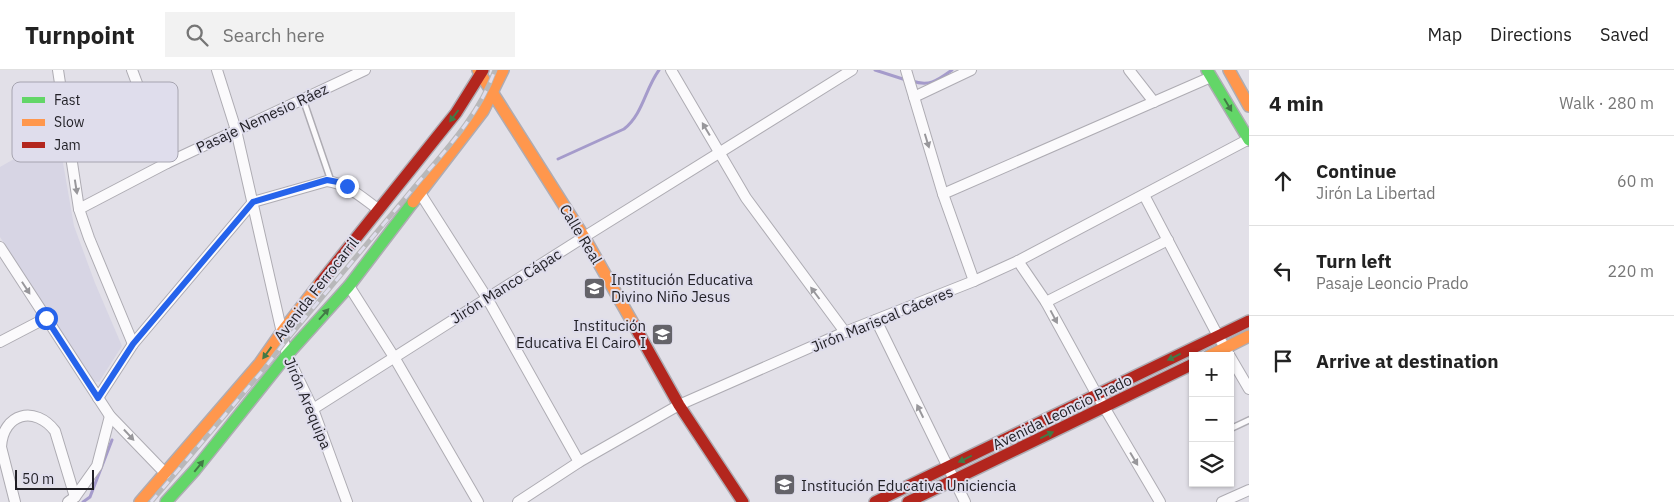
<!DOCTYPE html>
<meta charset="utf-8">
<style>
:root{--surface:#fff;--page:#f2f2f2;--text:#222;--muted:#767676;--line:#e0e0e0}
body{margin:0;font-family:"IBM Plex Sans",sans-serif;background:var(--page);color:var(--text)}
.controls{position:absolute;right:15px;bottom:15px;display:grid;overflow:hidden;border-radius:0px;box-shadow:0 1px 4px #0004}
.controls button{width:45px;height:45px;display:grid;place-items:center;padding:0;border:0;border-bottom:1px solid var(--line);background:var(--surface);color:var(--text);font:25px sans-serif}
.scale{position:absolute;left:15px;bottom:12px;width:79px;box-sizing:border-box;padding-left:5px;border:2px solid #201f25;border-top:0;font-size:14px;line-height:18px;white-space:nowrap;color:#201f25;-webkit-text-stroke:4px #dfddec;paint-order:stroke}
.stop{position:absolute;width:15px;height:15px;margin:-11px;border:4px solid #2563eb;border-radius:50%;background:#fff}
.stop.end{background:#2563eb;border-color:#fff;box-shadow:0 1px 5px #0008}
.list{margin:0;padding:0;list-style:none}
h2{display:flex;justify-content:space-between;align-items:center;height:65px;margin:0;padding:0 20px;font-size:21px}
h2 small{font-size:16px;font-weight:400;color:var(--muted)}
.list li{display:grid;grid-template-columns:32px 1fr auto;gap:15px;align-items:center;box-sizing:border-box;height:90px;padding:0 20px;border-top:1px solid var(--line)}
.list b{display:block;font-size:19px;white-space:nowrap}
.list p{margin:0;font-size:16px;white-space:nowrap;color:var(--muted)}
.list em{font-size:16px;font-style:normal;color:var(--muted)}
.icon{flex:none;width:28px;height:28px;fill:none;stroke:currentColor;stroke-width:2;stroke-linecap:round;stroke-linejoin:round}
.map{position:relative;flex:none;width:1249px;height:432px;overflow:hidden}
header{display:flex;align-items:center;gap:30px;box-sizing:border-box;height:70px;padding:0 25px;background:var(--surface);border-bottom:1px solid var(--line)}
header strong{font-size:24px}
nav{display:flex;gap:28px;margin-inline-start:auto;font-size:18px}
.search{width:350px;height:45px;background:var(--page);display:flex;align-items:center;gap:12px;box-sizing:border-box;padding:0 18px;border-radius:0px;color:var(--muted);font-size:19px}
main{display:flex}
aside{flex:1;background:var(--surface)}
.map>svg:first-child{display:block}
.built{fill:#d7d5e4}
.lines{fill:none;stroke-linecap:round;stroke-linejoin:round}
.stream{stroke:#a59bcb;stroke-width:3}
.lane-casing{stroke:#aeacb3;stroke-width:8}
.street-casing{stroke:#aeacb3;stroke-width:12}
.fast-casing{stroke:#aeacb3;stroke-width:14}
.slow-casing{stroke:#aeacb3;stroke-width:14}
.jam-casing{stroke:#aeacb3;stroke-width:14}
.lane{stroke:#fbfafc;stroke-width:5}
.street{stroke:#fbfafc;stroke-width:10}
.fast{stroke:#63d668;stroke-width:11}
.slow{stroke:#ff974d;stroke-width:11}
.jam{stroke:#b3261e;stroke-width:11}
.rail-casing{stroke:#b8b8ba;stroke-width:5}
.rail{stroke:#dfddec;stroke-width:3;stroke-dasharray:9;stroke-linecap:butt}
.oneway{fill:#427a46}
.oneway2{fill:#98979b}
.route{stroke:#2563eb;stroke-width:6}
.labels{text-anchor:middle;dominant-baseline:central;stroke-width:4;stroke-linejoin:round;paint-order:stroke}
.street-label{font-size:15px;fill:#201f25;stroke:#dfddec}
.poi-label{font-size:15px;fill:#201f25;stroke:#dfddec;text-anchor:start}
.key{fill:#dfddec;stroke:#a6a4b0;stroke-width:1}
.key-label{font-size:14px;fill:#201f25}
</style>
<header>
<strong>Turnpoint</strong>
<div class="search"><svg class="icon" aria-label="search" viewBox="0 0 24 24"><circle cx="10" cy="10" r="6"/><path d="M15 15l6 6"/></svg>Search here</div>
<nav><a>Map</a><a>Directions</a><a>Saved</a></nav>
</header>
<main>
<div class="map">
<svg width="1249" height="432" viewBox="0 0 1249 432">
<rect width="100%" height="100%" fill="#e2e0e8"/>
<polygon class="built" points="58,64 74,156 95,213 122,276 99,312 91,311 0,167 0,97"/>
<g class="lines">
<g class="stream">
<polyline points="875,0 906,10"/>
<path d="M912,11C930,17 938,10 952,0"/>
<path d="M558,89L624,59C643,44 645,19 659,0"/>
<polyline points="83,432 90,427 112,370"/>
</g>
<defs>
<g id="lane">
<polyline points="303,29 331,111"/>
<polyline points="1230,359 1249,350"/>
</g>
<g id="street">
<polyline points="58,0 79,139 89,168 133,274"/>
<polyline points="132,0 167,93"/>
<polyline points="217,0 236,60 287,285 313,339 347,432"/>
<polyline points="671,0 746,128 845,262"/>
<polyline points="906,0 943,124 974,211"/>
<polyline points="1129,0 1154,32"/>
<polyline points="914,27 971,0"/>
<polyline points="420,123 487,228 579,392"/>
<polyline points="943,124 1211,7"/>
<polyline points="1144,125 1218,266 1249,319"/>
<polyline points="79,139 167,93 365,0"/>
<polyline points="0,177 110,346 166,404"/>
<polyline points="1018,191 1046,232 1097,325 1160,432"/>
<polyline points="349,216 394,287 478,432"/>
<polyline points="1046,232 1168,170"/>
<polyline points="876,250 965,432"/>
<polyline points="0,272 46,248"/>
<path d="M98,328L133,274L253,132L327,111C348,114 361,127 378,139"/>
<polyline points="313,339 584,167 852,0"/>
<path d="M15,432L1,377C3,343 35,335 55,361L75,427"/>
<polyline points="68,432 75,427 97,396 110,346"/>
<polyline points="518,432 579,392 679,335 845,262 974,211 1018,191 1249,69"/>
<polyline points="1222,432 1249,420"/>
</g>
<g id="fast">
<polyline points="1207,0 1249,70"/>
<polyline points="166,432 195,400 287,285 349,216 413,132"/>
</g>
<g id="slow">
<polyline points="478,0 584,167 634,255"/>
<polyline points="1229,0 1249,36"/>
<polyline points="413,132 483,41 503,0"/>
<polyline points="1209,286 1249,266"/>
<polyline points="140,432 260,293 281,263 320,213"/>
</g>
<g id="jam">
<polyline points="320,213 456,43 483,0"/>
<polyline points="634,255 679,335 743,432"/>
<polyline points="875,432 1249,251"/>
<polyline points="908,432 1193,294"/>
</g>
</defs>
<use href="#lane" class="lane-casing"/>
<use href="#street" class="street-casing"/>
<use href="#fast" class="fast-casing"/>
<use href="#slow" class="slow-casing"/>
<use href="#jam" class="jam-casing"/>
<use href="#lane" class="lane"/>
<use href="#street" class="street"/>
<use href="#fast" class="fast"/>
<use href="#slow" class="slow"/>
<use href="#jam" class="jam"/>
<defs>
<path id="rail" d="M151,432L264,299L284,273C326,222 369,172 411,121C442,84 479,46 495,0"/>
</defs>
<use href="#rail" class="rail-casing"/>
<use href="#rail" class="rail"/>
</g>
<defs><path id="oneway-solid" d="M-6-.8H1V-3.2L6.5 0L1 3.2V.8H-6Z" transform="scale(1.25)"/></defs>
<g class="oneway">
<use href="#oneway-solid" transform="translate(1228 35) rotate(59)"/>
<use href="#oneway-solid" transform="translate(454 46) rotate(127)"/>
<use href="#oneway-solid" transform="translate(324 244) rotate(-48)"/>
<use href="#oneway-solid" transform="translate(267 283) rotate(126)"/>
<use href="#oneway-solid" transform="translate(1174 287) rotate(154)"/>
<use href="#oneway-solid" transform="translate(1047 365) rotate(-26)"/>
<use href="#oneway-solid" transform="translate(965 389) rotate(154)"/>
<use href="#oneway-solid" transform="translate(199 396) rotate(-51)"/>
</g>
<g class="oneway2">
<use href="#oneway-solid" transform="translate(706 59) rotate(-121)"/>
<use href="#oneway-solid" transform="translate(927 71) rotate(73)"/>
<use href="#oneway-solid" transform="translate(76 117) rotate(81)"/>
<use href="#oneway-solid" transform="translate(26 218) rotate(57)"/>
<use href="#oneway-solid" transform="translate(815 223) rotate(-127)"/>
<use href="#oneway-solid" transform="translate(1054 247) rotate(62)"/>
<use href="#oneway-solid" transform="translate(920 341) rotate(-116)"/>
<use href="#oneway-solid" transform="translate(129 365) rotate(47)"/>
<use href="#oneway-solid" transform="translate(1134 389) rotate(59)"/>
</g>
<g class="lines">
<polyline class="route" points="46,248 98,328 133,274 253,132 327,110 338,112 347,116"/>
</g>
<defs>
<symbol id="school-square" viewBox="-11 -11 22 22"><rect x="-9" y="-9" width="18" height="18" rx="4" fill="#646369" stroke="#dfddec"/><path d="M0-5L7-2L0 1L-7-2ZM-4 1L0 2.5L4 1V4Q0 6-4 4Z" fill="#fff"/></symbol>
</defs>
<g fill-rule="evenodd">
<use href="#school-square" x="582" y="206" width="25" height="25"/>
<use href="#school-square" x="650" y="252" width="25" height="25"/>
<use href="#school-square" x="772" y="402" width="25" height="25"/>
</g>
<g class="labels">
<g class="street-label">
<text transform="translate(262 48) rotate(-25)">Pasaje Nemesio Ráez</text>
<text transform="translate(581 164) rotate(59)">Calle Real</text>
<text transform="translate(506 216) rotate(-32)">Jirón Manco Cápac</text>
<text transform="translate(316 219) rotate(-52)">Avenida Ferrocarril</text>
<text transform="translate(882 249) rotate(-22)">Jirón Mariscal Cáceres</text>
<text transform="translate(308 333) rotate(67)">Jirón Arequipa</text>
<text transform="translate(1062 342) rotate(-26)">Avenida Leoncio Prado</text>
</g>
<g class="poi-label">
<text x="611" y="209">Institución Educativa<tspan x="611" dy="17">Divino Niño Jesus</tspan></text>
<text x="646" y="255" text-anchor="end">Institución<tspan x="646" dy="17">Educativa El Cairo I</tspan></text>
<text x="801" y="415">Institución Educativa Uniciencia</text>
</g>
</g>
<rect x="12" y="12" width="166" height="80" rx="8" class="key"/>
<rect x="22" y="27" width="23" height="6" fill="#63d668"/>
<rect x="22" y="49" width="23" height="7" fill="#ff974d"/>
<rect x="22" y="72" width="23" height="6" fill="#b3261e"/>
<g class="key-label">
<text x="54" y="35">Fast</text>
<text x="54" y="57">Slow</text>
<text x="54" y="80">Jam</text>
</g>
</svg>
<div class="controls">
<button>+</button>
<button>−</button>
<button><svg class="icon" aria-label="layers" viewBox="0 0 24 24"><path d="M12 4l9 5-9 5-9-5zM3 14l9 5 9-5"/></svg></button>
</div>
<div class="scale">50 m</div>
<div class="stop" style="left:46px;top:248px"></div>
<div class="stop end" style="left:347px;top:116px"></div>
</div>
<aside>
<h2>4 min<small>Walk · 280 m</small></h2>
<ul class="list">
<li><svg class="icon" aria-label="ahead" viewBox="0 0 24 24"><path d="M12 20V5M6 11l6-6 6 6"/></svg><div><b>Continue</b><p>Jirón La Libertad</p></div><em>60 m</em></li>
<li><svg class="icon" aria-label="left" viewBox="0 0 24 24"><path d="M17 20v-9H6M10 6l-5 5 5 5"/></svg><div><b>Turn left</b><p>Pasaje Leoncio Prado</p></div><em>220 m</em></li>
<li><svg class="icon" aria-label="arrive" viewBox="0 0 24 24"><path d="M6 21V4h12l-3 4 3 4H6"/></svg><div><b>Arrive at destination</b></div></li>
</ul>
</aside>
</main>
